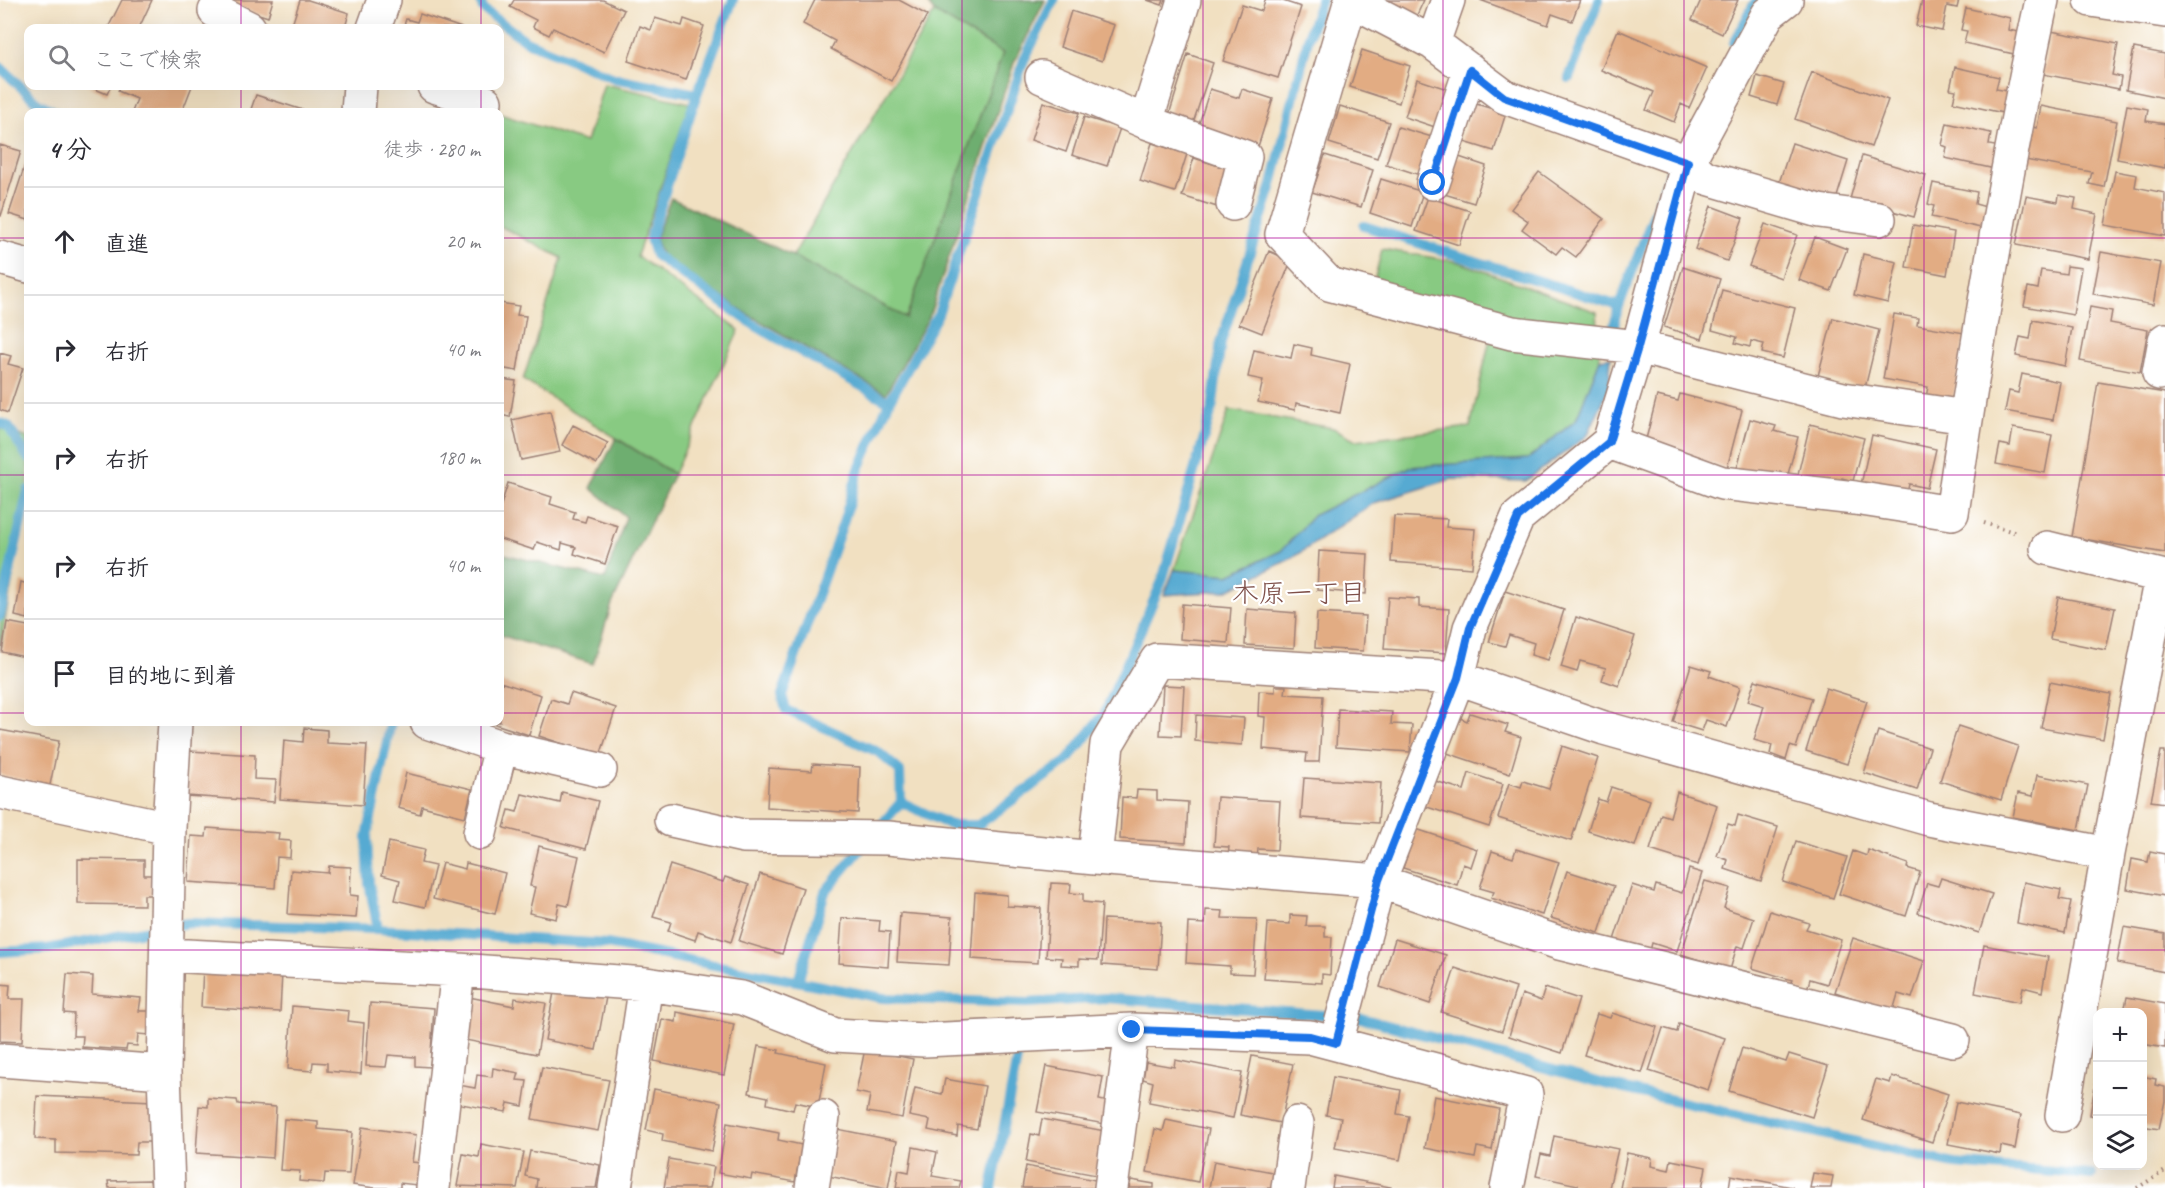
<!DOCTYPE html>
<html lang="ja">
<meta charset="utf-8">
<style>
body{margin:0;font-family:Caveat,"Klee One",sans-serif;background:#f2f2f3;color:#2b2b33}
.controls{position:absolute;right:18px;bottom:18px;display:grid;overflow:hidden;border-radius:12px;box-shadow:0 6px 24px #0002}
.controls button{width:54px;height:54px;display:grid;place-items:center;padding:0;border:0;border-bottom:2px solid #e1e1e2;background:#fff;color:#2b2b33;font:30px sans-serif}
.stop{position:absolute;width:18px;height:18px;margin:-14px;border:4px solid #1a73e8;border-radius:50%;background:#fff}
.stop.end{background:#1a73e8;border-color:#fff;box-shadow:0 2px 6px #0008}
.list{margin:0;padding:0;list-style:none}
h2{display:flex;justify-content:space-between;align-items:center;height:78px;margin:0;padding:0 24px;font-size:26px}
h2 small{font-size:20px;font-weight:400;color:#7c7c81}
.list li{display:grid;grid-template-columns:39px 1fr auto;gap:18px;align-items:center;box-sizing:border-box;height:108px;padding:0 24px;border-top:2px solid #e1e1e2}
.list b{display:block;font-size:22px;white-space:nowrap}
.list em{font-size:20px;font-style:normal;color:#7c7c81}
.icon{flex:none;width:33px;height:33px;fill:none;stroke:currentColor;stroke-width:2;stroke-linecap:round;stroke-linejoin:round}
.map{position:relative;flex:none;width:2165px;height:1188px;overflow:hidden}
.search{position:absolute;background:#fff;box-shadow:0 6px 24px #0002;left:24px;top:24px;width:480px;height:66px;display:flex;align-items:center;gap:15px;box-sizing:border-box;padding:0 21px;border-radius:12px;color:#7c7c81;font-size:22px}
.panel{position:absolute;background:#fff;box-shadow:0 6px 24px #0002;left:24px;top:108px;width:480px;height:618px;border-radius:12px}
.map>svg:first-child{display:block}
.green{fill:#88ca82;stroke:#697456;stroke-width:1.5}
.forest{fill:#6eae70;stroke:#5c664e;stroke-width:1.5}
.water{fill:#57aad2;stroke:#50647e;stroke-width:1.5}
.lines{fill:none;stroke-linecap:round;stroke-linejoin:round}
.stream{stroke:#57aad2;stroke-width:10}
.building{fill:#e2ac83}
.minor-casing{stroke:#9e8076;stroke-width:36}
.path{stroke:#9e8076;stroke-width:4;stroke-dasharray:1.5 4.5;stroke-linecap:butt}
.minor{stroke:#fff;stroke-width:33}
.route{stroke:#1a73e8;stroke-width:8}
.grid{fill:none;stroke:#b5179e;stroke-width:1.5;stroke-opacity:0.55}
.labels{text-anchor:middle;stroke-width:4.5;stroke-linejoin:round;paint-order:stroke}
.neighbourhood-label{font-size:27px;fill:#7f504a;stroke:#fff}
</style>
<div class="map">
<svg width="2165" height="1188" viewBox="0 0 2165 1188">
<rect width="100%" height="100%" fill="#fff"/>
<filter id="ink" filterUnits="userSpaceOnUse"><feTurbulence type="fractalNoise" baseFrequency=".0167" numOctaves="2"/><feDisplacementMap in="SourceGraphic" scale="12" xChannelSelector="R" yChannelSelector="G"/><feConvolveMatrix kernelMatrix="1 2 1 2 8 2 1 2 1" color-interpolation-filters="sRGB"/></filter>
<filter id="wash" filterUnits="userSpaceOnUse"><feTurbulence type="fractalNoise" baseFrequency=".008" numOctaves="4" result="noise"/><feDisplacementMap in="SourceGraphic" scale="24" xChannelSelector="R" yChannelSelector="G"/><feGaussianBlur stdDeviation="1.35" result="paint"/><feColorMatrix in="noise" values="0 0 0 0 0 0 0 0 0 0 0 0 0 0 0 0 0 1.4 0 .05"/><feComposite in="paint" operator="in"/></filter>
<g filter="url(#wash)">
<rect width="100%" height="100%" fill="#f1e0c1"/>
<path class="green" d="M934 12 1003 53 906 318 793 256Z
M604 84 690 103 637 256 739 330 674 474 523 380 562 258 500 226V114L586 142Z
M1382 249 1459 262 1597 312 1600 359 1576 420 1528 459 1410 467 1314 515 1281 551 1229 575 1174 570 1229 410 1333 428 1356 440 1470 427 1494 321 1372 289Z
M0 428 28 438V494L0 648Z"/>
<path class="forest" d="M925 0H1045L1014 63 929 317 886 394 746 313 663 258 655 239 671 198 793 256 906 318 1003 53 934 12Z
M616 438 674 474 612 604 593 664 500 635V553L605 579 626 517 591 488Z"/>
<path class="water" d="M1611 357 1609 388 1587 436 1526 481 1452 479 1374 503 1294 557 1226 591 1164 595 1174 570 1229 575 1281 551 1314 515 1410 467 1528 459 1576 420 1600 359Z"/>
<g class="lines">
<path class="stream" d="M480 0 483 9 526 41 614 78 697 94 733 0
M1734 43 1754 4 1758 0
M0 67 38 103 56 112
M1569 78 1599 0
M697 94 650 238 655 255 754 325 889 402 859 469 843 523 782 695 786 710 878 752 900 771 901 802
M1364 226 1619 306
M1610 341 1619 306 1673 164
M889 402 938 314 1024 60 1054 0
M0 423 8 426 28 458
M0 616 28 490
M875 832 901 802 950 825H978L1067 761 1105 713 1162 581 1212 410 1221 342 1272 185 1310 31 1321 0
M378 929 369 883 367 837 391 722
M0 952 47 949 188 923 378 929 607 944 883 998 1027 1003 1105 998 1361 1018 1620 1088 1954 1164 2092 1175
M798 981 825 892 865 844
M992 1188 1017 1059"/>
</g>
<g id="blocks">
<path class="building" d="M122 0H152L139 28H108Z
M217 0H273L268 17Z
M300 0H308L349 13 345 28H291Z
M514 0H603L624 10 604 52 553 28 549 35 533 27 536 20 510 7Z
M815 0H899L927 15 891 81 831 49 835 41 803 24Z
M1147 0H1164L1162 5Z
M1265 0H1280L1301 7 1278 78 1223 61 1242 5 1262 11Z
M1385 0H1424L1416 17Z
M1480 0H1580L1572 21 1552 14 1548 25Z
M1701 0H1738L1722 34 1692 20Z
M1922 0H1959L1957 8 1947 6 1942 31 1916 26Z
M1966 8 2010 18 2008 30 2019 32 2014 54 1964 43 1967 31 1961 30Z
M1071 11 1114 25 1102 61 1060 47Z
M420 14 462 28H403L406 19 417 22Z
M655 18 682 26 684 19 704 26 686 80 628 61 640 26 651 30Z
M1618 30 1707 68 1689 108 1681 104 1674 122 1646 110 1654 92 1601 70Z
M2051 31 2118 44 2112 75 2121 77 2119 89 2043 74Z
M2134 48 2165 54V98L2126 90Z
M1362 50 1410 66 1399 103 1350 87Z
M1188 54 1213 63 1192 126 1168 118Z
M1955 67 1999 77 1996 89 2008 91 2003 113 1953 102 1956 90 1950 89Z
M1812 72 1888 100 1871 147 1795 119Z
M1757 76 1784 84 1777 105 1751 97Z
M1417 79 1450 90 1438 128 1405 117Z
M88 86H111L107 94Z
M120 86H192L182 112H132L137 99 118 91Z
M1210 89 1239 98 1242 89 1273 99 1256 153 1196 133Z
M256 95 303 110V112H250Z
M1043 102 1079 113 1066 152 1031 140Z
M1473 103 1506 113 1494 151 1461 141Z
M2127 105 2148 109 2146 121 2165 124V168L2117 159Z
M1340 106 1389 122 1377 158 1329 143Z
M2041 106 2117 121 2104 187 2089 184 2092 172 2025 160 2032 127 2037 128Z
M1084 117 1120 128 1107 166 1072 155Z
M1947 123 1991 133 1989 145 2000 147 1995 169 1945 158 1947 147 1942 145Z
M1398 127 1432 137 1420 175 1386 164Z
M1152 143 1187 154 1175 192 1140 181Z
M1792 143 1848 161 1836 200 1779 183Z
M0 145 21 151 1 216H0Z
M1325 155 1373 170 1361 207 1312 192Z
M1453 155 1486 166 1474 203 1441 193Z
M1862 156 1926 175 1914 217 1850 199Z
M1194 158 1229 169 1217 207 1182 196Z
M26 162 28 163V220L9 214Z
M2115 171 2137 175 2135 187 2165 193V236L2105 225Z
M1539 172 1604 219 1576 257 1562 247 1556 254 1522 229 1528 221 1511 209Z
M1381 179 1423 192 1412 227 1370 213Z
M1933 183 1977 192 1975 204 1986 207 1981 228 1931 217 1934 206 1928 204Z
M2059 195 2076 198 2074 209 2097 214 2088 259 2016 245 2026 196 2058 202Z
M1428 197 1470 211 1459 245 1416 231Z
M1711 206 1743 218 1727 261 1695 249Z
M1765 224 1797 235 1781 278 1749 266Z
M1913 225 1954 232 1947 275 1906 267Z
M1815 237 1847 249 1831 291 1799 280Z
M1269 251 1291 261 1262 333 1239 324Z
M2101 252 2161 263 2153 305 2093 294Z
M1863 254 1897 262 1888 303 1854 295Z
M2067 266 2081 268 2073 315 2024 306 2028 287 2038 289 2041 270 2066 274Z
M1683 267 1720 279 1702 339 1664 327Z
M1722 290 1795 308 1783 358 1762 353 1764 344 1751 341 1750 347 1735 343 1737 337 1712 330Z
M500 303 519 306 517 315 526 316 517 371 500 368Z
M2090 307 2112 311 2110 323 2148 330 2140 372 2080 361Z
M1894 314 1918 318 1917 325 1965 333 1953 401 1926 397 1928 387 1883 379Z
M1833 318 1879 330 1865 388 1818 376Z
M2033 320 2072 328 2065 366 2016 356 2020 337 2030 339Z
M1294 344 1312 348 1311 355 1350 364 1340 413 1296 403 1295 410 1258 402 1263 380 1248 377 1254 350 1291 358Z
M0 353 11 356 8 364 23 368 8 413 0 410Z
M2022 374 2060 382 2053 420 2005 411 2009 391 2018 393Z
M500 379 516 381 510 417 500 415Z
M2098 382 2165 393V553L2072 537Z
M1680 394 1742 410 1727 468 1644 447 1657 396 1678 401Z
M550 411 560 452 521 460 512 420Z
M1750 419 1776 426 1774 431 1798 437 1787 478 1736 472Z
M1810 424 1864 438 1853 481 1842 478 1839 489 1798 474Z
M573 425 608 443 597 464 562 445Z
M2013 428 2052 435 2045 473 1996 464 2000 444 2010 446Z
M1872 435 1936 449 1927 488 1909 484 1906 499 1860 489Z
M508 483 552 497 550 504 575 512 573 519 585 522 587 516 618 526 605 564 574 554 576 547 562 543 561 550 537 542 534 550 500 539V508Z
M1394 516 1447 519 1446 527 1475 529 1472 568 1391 562Z
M1319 551 1368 554 1366 594 1317 590Z
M21 582 28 584V619L15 616Z
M1505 591 1564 610 1548 660 1531 655 1534 643 1509 635 1505 646 1489 642Z
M1388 597 1419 599V607L1449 609 1446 653 1384 649Z
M2058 597 2115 608 2106 650 2050 639Z
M1182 604 1231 608 1228 643 1180 639Z
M1247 609 1296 613 1294 648 1245 645Z
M1317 613 1366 616 1363 651 1315 648Z
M1576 617 1635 636 1619 686 1602 680 1606 668 1580 661 1577 672 1561 667Z
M7 622 28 626V662H25V657L2 652Z
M1691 665 1711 671 1709 676 1740 687 1727 727 1706 720 1702 731 1673 722Z
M1755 680 1812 698 1796 748 1790 746 1786 760 1770 754 1772 745 1754 740 1764 706 1748 701Z
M500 682 541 695 529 735 489 722H500Z
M2050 682 2111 694 2103 739 2041 728Z
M1163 685 1184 686 1181 736 1160 735Z
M1275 686H1286L1285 694 1323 696 1319 762H1306L1307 753 1263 749 1265 717 1258 716 1259 691 1275 692Z
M1826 688 1867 701 1847 764 1806 751Z
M571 693 616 708 600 756 539 736 551 699 567 704Z
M1338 709 1392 712 1391 724 1412 725 1410 752 1336 747Z
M1470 713 1508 725 1505 732 1521 737 1510 774 1447 753 1458 717 1467 721Z
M1196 715 1244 718 1242 745 1195 741Z
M1958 726 2018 746 2001 800 1940 781Z
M304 728 327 730V743L367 745 363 805 280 799 284 740 303 742Z
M0 730 59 741 50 785 0 775Z
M1878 731 1930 748 1917 790 1864 773Z
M1562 746 1598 758 1571 841 1498 818 1509 783 1521 787 1523 781 1549 789Z
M190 751 255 755 254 779 276 780 274 802 187 796Z
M2161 751H2165V803L2151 801Z
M813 764 860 767 858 813 767 807 769 768 812 771Z
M406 773 472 789 465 817 422 806 420 814 398 808Z
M1469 773 1503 784 1489 827 1424 806 1432 780 1464 790Z
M2037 775 2088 785 2079 830 2013 817 2018 793 2033 796Z
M1304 778 1381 783 1378 823 1301 818Z
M1611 787 1650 800 1635 846 1588 831 1598 799 1606 802Z
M1137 790 1157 791V800L1188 802 1186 843 1120 839 1122 797 1136 798Z
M562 792 598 801 586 849 504 828 509 810 517 812 522 794 560 803Z
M1677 792 1717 805 1698 865 1650 850 1661 814 1670 817Z
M1217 797 1280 801 1277 850 1258 849 1257 858 1228 856 1229 847 1214 846Z
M1738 815 1778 827 1761 881 1725 869 1728 860 1717 856 1728 824 1735 826Z
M207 828 279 833 278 840 291 841 290 858 277 857 275 888 188 882 191 836 206 837Z
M1416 829 1477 849 1471 867 1463 864 1457 885 1403 868Z
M1796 841 1847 857 1833 898 1783 882Z
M389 842 424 850 421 863 435 866 425 907 395 900 400 880 382 875Z
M539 846 579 856 568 906 559 904 556 919 529 913 535 887 530 886Z
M1516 849 1559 862 1542 915 1491 898 1494 892 1480 888 1492 851 1513 858Z
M1868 850 1908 864 1907 868 1920 872 1906 916 1839 894 1853 851 1867 856Z
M2150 851 2165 854V896L2127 889 2132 859 2148 862Z
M78 859 144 860V875H151V895H144V905L78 904Z
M442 863 465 869 466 863 505 873 495 914 433 899Z
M670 865 723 882 725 877 749 885 731 942 698 931 695 940 668 931 671 922 653 917Z
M329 866 351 867 350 895 358 896 356 918 288 914 291 870 328 873Z
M1689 869 1702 873 1677 951 1652 943 1650 951 1614 940 1632 885 1654 892 1656 885 1682 893Z
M1567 871 1614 886 1599 933 1551 918Z
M760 874 803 888 782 954 739 941Z
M1941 878 1992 894 1979 933 1918 913 1927 883 1938 886Z
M1705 881 1730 888 1724 908 1754 918 1744 948 1737 946 1730 970 1681 954Z
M2024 882 2061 890 2059 899 2071 901 2065 933 2017 923Z
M1051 883 1071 884 1070 893 1083 894V902L1102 904 1098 960 1079 959V966L1061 965 1062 958 1046 957Z
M975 892 1007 895V906L1041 908 1038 963 971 959Z
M1206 910 1223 911 1222 918 1257 919 1253 974 1230 973V966L1186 963 1188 923 1205 924Z
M1770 911 1809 923 1806 929 1841 940 1827 984 1810 979 1806 993 1789 987 1792 980 1752 968Z
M900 913 952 917 949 965 897 962Z
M1290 915 1307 916 1306 926H1325V937H1332L1330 975 1322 974V983L1264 979 1268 923 1290 924Z
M842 918 880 921 879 931 890 932 888 967 839 963Z
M1104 919 1161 922 1158 969 1102 965Z
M2124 927 2165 934V972L2117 963Z
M1853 938 1924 961 1912 998 1898 994 1893 1011 1835 992Z
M1395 939 1446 955 1430 1004 1380 987Z
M1984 945 2048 957 2042 992 2023 987 2020 1002 1975 993Z
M203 968 282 973 280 1012 201 1007Z
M1455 968 1516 988 1502 1031 1441 1012Z
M67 974 93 976 92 994 141 998 139 1011H151L149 1035 138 1034 137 1046 127 1045 126 1050 82 1047 83 1036H73L74 1014 64 1013Z
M0 984 10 985 9 999H24L22 1042 0 1041Z
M555 987 606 997 596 1050 545 1040Z
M1545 988 1579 999 1562 1053 1509 1036 1522 994 1541 1001Z
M469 997 514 1006 515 998 546 1003 537 1054 460 1039Z
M2127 997 2165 1004V1048L2142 1044V1012H2124Z
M370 1003 434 1008 430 1067 415 1066V1057L388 1055 386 1067 366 1066Z
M292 1006 349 1011 348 1021 364 1023 361 1074 327 1071V1063L313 1062 312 1071 288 1069Z
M677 1012 734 1024 724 1075 654 1061 662 1019 676 1022Z
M1612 1013 1657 1027 1642 1073 1584 1055 1597 1014 1610 1018Z
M1679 1024 1725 1038 1708 1090 1649 1071 1663 1028 1677 1032Z
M758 1046 779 1050 778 1053 826 1063 818 1107 795 1102 793 1110 767 1104 768 1097 749 1093Z
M1742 1048 1786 1062 1789 1054 1828 1066 1812 1117 1729 1091Z
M865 1049 913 1059 902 1118 867 1112 870 1095 856 1092Z
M1252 1056 1293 1064 1281 1123 1240 1115Z
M1175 1060 1242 1073 1233 1118 1149 1102 1153 1082 1143 1079 1146 1062 1174 1067Z
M1046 1066 1103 1077 1099 1100 1109 1102 1105 1124 1037 1112Z
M542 1067 609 1080 598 1131 532 1119Z
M493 1068 519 1073 517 1080 527 1081 523 1106 508 1103 506 1112 455 1103 459 1085 475 1088 477 1075 492 1077Z
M1892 1076 1948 1094 1932 1142 1863 1120 1876 1079 1890 1083Z
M2142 1076 2156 1079 2155 1085 2165 1087V1101L2159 1129 2142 1126Z
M1333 1077 1401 1090 1397 1114 1409 1116 1400 1160 1335 1148 1341 1118 1326 1115Z
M945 1079 985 1086 977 1129 958 1126 957 1136 928 1130 930 1120 909 1116 915 1088 942 1094Z
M2096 1080 2098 1081V1117L2090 1115Z
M654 1089 721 1102 712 1151 662 1141 663 1134 646 1130Z
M37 1096 153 1101 152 1142H137L136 1155 56 1153V1140L35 1139Z
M1434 1096 1499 1109 1492 1150 1477 1147 1475 1158 1425 1148Z
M208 1098 237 1100 238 1104 276 1107 273 1158 196 1153 199 1106 208 1107Z
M1956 1102 2021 1115 2015 1149 2001 1146 2000 1154 1948 1144Z
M284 1119 318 1122V1129L352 1132 349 1174 325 1173 324 1183 299 1181 300 1171 280 1170Z
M1042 1119 1105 1131 1096 1175 1026 1162 1031 1134 1039 1136Z
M1166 1120 1209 1129 1198 1182 1147 1172 1155 1129 1163 1131Z
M727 1123 779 1133 778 1140 802 1145 795 1182 752 1174 751 1179 718 1173Z
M362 1127 416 1135 412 1162 420 1163 417 1185 400 1183V1188H375L353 1185Z
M837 1129 897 1141 888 1188 828 1176Z
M1554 1136 1618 1149 1609 1188H1578V1185L1536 1176 1541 1154 1550 1156Z
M481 1144 524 1152 517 1188 457 1186 463 1154 479 1157Z
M913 1147 937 1152 932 1176 961 1181 959 1188H896L899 1170 909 1172Z
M530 1151 600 1165 596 1188H536L537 1179 525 1176Z
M1627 1153 1652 1158 1651 1166 1669 1170 1671 1160 1706 1167 1702 1188H1620Z
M669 1159 714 1167 710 1188H664Z
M1214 1161 1278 1173 1275 1188H1209Z
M1026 1166 1095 1180 1094 1188H1022Z
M1813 1173 1833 1176 1831 1188H1810Z
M1731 1175 1792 1187V1188H1729Z
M1334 1176 1391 1187V1188H1332Z
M150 1180 151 1188H109L108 1181Z
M1131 1180 1154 1184V1188H1129Z"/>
</g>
</g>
<g filter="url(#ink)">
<use href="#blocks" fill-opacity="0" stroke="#9e8076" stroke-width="1.5"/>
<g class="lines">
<g class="minor-casing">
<path id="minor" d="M1351 0 1282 234 1329 284 1512 333 1638 347 1843 399 1966 417
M1351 0 1433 43 1505 97 1688 162 1704 177 1819 211 1879 219
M2091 0 2165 11
M215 11 249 28
M374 28 384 0
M1433 43 1448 0
M1042 77 1146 122 1245 157 1233 204
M434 86 485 102
M358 112 360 86
M1146 122 1184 0
M1433 183 1470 70
M0 258 28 266
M2159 373 2165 340
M1609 442 1722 483 1855 498 1952 513C1977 342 2005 170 2042 0
M2047 548 2165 577
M427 722 501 747 600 770
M0 792 169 828
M671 820 743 836 888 838 1095 858 1379 881 1559 943 1953 1040
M480 833 501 747
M1095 858 1107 744 1157 660 1458 678 1604 728 1929 819 2108 854
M168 955 458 970 646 984 742 998 835 1035 924 1040 1132 1030 1310 1037 1526 1094 1507 1188
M1336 1043 1379 881 1458 678 1470 628 1518 517 1609 442 1638 347 1688 162 1768 14 1786 0
M0 1060 164 1072
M2062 1115 2108 854 2161 577
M168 1188 164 1072 169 828 175 722
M433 1188 458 970
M615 1188 646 984
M812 1188 823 1117
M1111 1188 1132 1030
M1288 1188 1297 1123"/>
</g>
<path class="path" d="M1984 523 2017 533
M2137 1188 2165 1171"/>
<use href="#minor" class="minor"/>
</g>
</g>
<g class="lines" filter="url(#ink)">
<path class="route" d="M1132 1030 1310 1036 1336 1043 1379 880 1458 678 1470 628 1518 517 1609 442 1638 347 1688 162 1504 97 1470 70 1433 183"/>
</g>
<path class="grid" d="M241 0V28M481 0V28M722 0V1188M962 0V1188M1203 0V1188M1443 0V1188M1684 0V1188M1924 0V1188M241 86V112M481 86V112M0 238H28M500 238H2165M0 475H28M500 475H2165M0 713H28M500 713H2165M241 722V1188M481 722V1188M0 950H2165"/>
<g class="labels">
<g class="neighbourhood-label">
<text x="1299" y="602">木原一丁目</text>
</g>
</g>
</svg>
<div class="controls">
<button>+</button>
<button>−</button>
<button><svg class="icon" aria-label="layers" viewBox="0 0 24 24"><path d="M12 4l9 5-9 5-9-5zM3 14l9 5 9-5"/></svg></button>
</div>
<div class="stop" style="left:1433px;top:183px"></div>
<div class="stop end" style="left:1132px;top:1030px"></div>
<div class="search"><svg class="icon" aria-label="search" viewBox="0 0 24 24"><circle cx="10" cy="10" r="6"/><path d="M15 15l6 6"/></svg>ここで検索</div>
<section class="panel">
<h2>4 分<small>徒歩 · 280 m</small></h2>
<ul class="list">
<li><svg class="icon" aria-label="ahead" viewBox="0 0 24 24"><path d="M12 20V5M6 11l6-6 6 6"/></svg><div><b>直進</b></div><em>20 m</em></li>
<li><svg class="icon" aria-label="right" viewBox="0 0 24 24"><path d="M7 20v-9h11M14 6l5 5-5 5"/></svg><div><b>右折</b></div><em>40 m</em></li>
<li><svg class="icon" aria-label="right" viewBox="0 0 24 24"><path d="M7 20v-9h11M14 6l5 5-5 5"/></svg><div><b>右折</b></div><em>180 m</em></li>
<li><svg class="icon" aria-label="right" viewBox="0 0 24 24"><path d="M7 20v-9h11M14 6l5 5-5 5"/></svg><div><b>右折</b></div><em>40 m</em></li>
<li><svg class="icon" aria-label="arrive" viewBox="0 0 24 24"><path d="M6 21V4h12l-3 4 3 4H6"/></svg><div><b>目的地に到着</b></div></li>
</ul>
</section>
</div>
